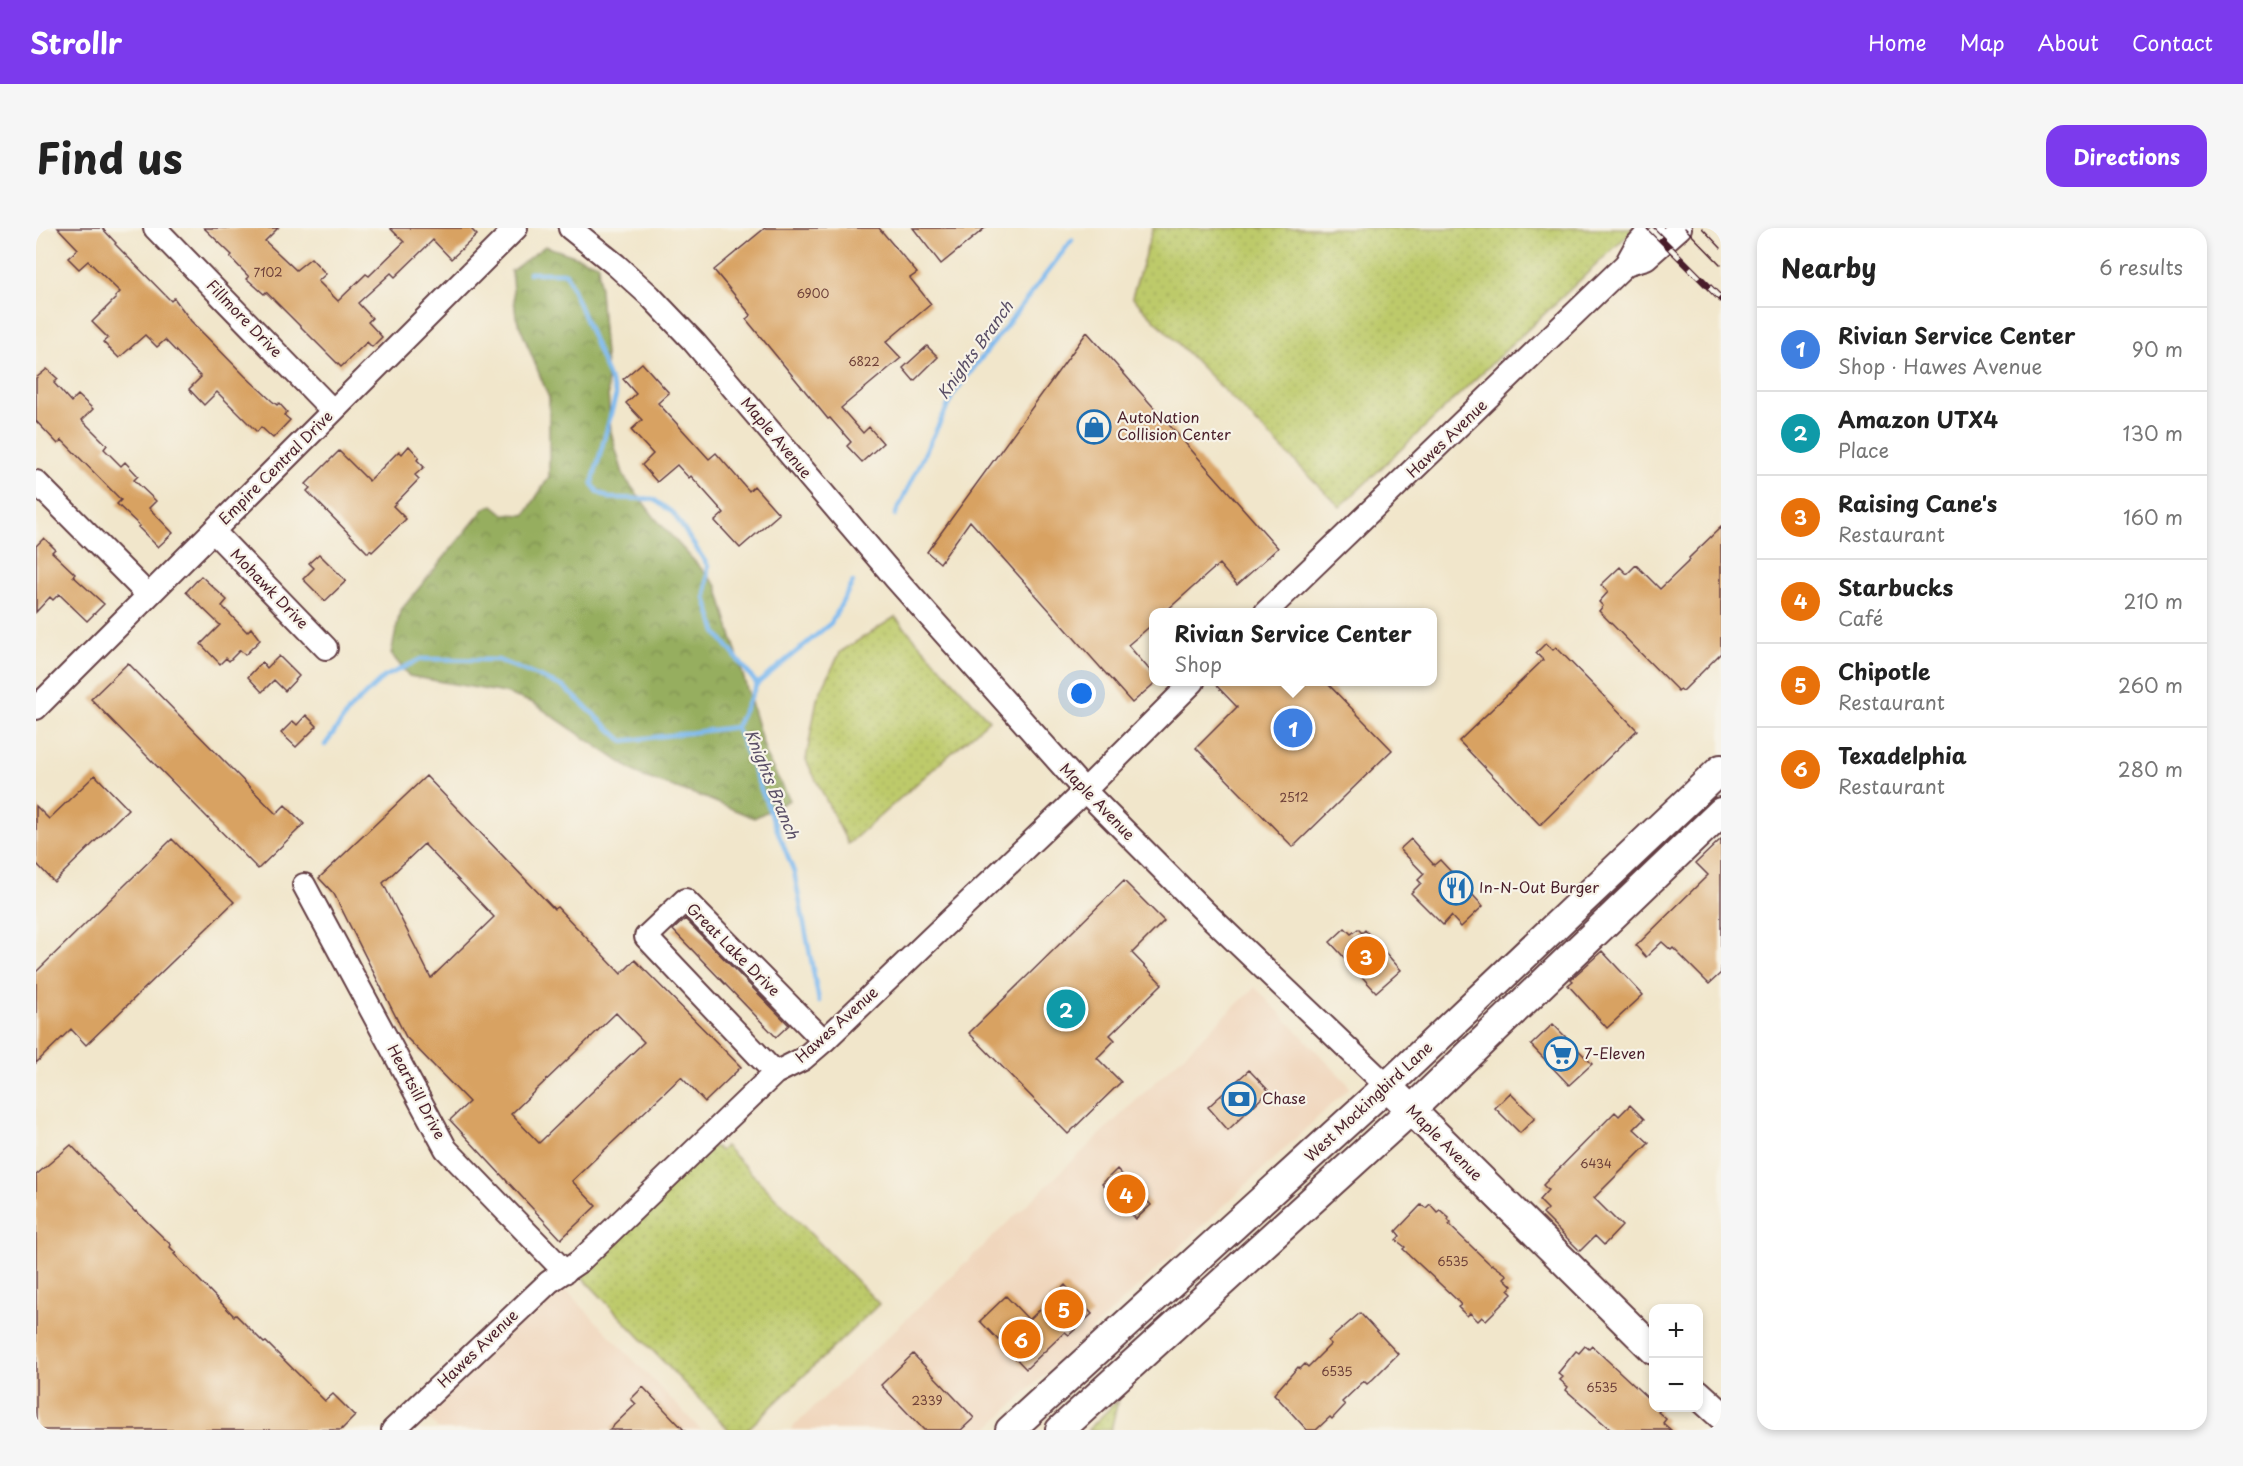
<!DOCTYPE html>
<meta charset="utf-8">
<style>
body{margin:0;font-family:"Playpen Sans",sans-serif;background:#f6f6f6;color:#222}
.controls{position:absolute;right:18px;bottom:18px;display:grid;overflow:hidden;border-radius:12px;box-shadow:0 3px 9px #0003}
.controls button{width:54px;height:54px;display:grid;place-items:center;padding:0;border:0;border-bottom:2px solid #e0e0e0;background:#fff;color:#222;font:30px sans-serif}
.you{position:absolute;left:1046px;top:466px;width:21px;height:21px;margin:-15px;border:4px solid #fff;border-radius:50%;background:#1a73e8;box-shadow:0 0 0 9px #1a73e833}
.badge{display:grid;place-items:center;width:39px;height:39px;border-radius:50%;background:#7c3aed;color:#fff;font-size:20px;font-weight:700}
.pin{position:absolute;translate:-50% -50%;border:3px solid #fff;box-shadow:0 2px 6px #0006}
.popup{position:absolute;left:1113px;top:380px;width:288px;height:78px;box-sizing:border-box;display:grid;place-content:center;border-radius:12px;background:#fff;filter:drop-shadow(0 2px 4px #0005);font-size:20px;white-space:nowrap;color:#767676}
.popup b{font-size:22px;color:#222}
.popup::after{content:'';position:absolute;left:50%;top:100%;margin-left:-12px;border:12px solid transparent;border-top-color:#fff}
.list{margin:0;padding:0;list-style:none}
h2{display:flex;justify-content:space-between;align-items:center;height:78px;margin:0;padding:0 24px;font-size:26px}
h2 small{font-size:20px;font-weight:400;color:#767676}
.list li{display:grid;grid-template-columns:39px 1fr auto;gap:18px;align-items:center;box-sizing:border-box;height:84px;padding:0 24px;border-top:2px solid #e0e0e0}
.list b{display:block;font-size:22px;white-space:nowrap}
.list p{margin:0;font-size:20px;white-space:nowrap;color:#767676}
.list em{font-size:20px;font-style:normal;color:#767676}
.map{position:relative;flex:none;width:1685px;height:1202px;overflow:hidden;border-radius:18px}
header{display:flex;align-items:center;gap:36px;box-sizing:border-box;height:84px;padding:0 30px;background:#7c3aed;color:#fff}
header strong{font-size:28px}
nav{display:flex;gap:33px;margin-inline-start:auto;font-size:21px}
.intro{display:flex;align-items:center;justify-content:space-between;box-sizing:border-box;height:144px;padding:0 36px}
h1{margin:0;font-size:42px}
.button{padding:15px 27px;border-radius:18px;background:#7c3aed;color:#fff;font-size:21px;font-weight:700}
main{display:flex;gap:36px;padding:0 36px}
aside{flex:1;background:#fff;border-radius:18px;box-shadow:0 3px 9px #0003}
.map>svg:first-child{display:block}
.built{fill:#f0d6bc}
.grass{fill:url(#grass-dots);stroke:#84744b;stroke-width:1.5}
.forest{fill:url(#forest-crowns);stroke:#706645;stroke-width:1.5}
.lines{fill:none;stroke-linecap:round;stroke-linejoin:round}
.stream{stroke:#7dbaf0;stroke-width:4.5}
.building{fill:#d8a262;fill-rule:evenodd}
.minor-casing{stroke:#633d43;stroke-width:26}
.major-casing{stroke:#633d43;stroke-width:32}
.minor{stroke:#fff;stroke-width:22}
.major{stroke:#fff;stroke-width:28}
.tram{stroke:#4a1f2b;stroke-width:1.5}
.rail-casing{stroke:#4a1f2b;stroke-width:7}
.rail{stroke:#f7f3e8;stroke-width:4.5;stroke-dasharray:14;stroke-linecap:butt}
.labels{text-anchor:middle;stroke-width:4.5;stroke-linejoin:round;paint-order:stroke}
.number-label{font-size:12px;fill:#6e4039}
.street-label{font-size:15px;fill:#4a1f2b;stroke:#f7f3e8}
.poi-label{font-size:15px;fill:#4a1f2b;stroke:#f7f3e8;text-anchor:start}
.water-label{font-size:16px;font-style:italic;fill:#594e66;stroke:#f7f3e8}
</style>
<header>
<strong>Strollr</strong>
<nav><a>Home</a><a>Map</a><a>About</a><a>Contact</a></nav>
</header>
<div class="intro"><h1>Find us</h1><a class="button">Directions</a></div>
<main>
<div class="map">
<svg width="1685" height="1202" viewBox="0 0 1685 1202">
<defs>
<pattern id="grass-dots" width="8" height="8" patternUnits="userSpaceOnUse" patternTransform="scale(1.5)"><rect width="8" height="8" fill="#bdca6b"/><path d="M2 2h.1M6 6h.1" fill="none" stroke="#a4ad5d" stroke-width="1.8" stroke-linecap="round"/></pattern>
<pattern id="forest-crowns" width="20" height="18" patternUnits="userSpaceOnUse" patternTransform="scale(1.5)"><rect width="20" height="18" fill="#96ae5f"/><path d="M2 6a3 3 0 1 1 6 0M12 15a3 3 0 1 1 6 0" fill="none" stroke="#7c8d4f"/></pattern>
</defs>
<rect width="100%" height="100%" fill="#f7f3e8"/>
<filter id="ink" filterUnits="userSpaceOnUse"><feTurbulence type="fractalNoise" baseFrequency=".0167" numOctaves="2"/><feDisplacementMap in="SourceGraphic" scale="12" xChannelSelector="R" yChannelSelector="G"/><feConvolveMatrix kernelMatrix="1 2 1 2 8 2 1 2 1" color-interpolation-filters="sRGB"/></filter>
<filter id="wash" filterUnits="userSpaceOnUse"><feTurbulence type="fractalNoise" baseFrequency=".008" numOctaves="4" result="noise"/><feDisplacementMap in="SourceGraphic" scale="24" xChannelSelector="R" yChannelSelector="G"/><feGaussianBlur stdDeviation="1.35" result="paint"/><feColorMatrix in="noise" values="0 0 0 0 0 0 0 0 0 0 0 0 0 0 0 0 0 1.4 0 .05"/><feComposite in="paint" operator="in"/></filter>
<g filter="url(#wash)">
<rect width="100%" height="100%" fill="#f1e6cb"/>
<path class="built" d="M1219 759 1311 855 1313 860 950 1202H754Z
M521 1059 529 1061 665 1202H403L393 1191 392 1183Z"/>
<path class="grass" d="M1117 0H1595L1597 2 1304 279 1096 69Z
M859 389 953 492 812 616 770 532 781 471 804 424Z
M673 918 680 919 684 923 689 918 843 1076 712 1201V1202H693L548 1051 546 1044Z
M1082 1172 1075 1202H1052Z"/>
<path class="forest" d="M509 18 562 36 575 205 588 249 619 290 681 358 731 530 754 572 718 590 667 569 605 548 497 475 469 465 373 448 355 426 364 383 449 280 457 277 468 286 489 287 513 249V170L480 89 475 43Z"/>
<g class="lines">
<path class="stream" d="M493 45H530L580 167 556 256 562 264 573 270 617 271 637 285 672 338 670 370 680 404 721 456
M859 287 917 167 1036 12
M289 517 315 480 348 449 385 431 462 432 528 459 587 513 700 499
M783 773 758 644 700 499 721 456 795 395 817 354"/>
</g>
<g id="blocks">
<path class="building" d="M22 0H66L80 15 79 16 135 73 138 70 155 93 209 148 236 173 241 177 243 175 251 184 248 187 254 192 237 210 225 199 221 204 181 164 168 177 153 161 165 149 129 112 121 119 109 107 83 130 67 114 72 110 56 94 80 70 79 69 84 64 52 33 43 41 32 30 42 21Z
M168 0H242L229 13 260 42 275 30 290 46 282 53 302 73 330 46 333 48 368 14 354 0H434L441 7 415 31 397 12 359 49 355 45 322 75 336 90 332 94 346 109 336 119 331 114 305 139 230 64 228 66 211 51 213 49 194 29 196 27Z
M729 0H843L881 45 874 50 895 76 850 114 865 130 805 180 827 205 833 199 847 215 826 234 811 218 815 214 794 190 792 191 710 91 715 87 678 42Z
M877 0H949L905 36Z
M1051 104 1242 320 1201 357 1183 336 1129 384H1118V395L1092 417 1118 447V453H1121L1096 475 934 293 904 335 891 324Z
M891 118 902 129 878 153 867 140Z
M606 135 633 165 622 175 673 231 680 225 713 263 718 258 743 286 704 320 679 293 688 285 655 248 653 250 641 237 621 254 606 237 617 226 595 202 606 192 590 175 600 166 587 151Z
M11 141 22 151 18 155 35 174 42 167 57 181 46 192 71 217 68 221 85 238 89 234 102 248 98 252 120 273 113 280 137 305 122 319 102 299 104 298 81 276 85 272 26 212 22 216 0 193V150Z
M373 218 383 229 381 232 388 239 379 247 383 251 357 278 370 291 336 324 334 322 332 325 271 263 274 260 270 256 303 223 333 253 363 223 366 226Z
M1685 299V425L1647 463 1644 461 1642 463 1563 383 1567 378 1563 374 1572 364 1565 357 1584 339 1591 346 1600 337 1624 361 1654 332 1653 330Z
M8 310 19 321 16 324 39 346 37 348 68 376 51 393 23 366 17 372 14 369 0 384V318Z
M283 326 310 353 289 373 267 351 278 340 273 335Z
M165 348 191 372 186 378 190 382 211 404 215 400 224 412 209 427 204 422 193 433 190 430 184 436 165 416 184 397 150 364Z
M1510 415 1517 422 1520 419 1601 502 1504 597 1423 513 1507 432 1500 425Z
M243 428 263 448 249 463 238 452 226 464 212 449 226 434 231 440Z
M92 435 240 586 249 577 268 596 222 641 55 471Z
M1176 453H1289L1356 522 1257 619 1160 520 1201 479Z
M270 487 281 498 260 519 245 505 257 493 261 497Z
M59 547 92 581 18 654 0 635V578L13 591Z
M390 548 518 681 521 679 585 746 599 732 705 839 669 874 645 849 536 953 560 978 525 1011 414 892 433 874 370 809 298 666 283 650ZM388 616 458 689 395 750 347 655ZM580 785 608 814 503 915 475 886Z
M136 611 198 674 50 817 35 801 0 835V744Z
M1375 611 1398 637 1404 632 1447 678 1425 699 1415 688 1407 697 1375 665 1385 655 1382 652 1388 646 1364 621Z
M1685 611V745L1673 756 1637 720 1635 722 1626 714 1610 729 1600 718 1672 647 1660 635Z
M1088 653 1128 693 1096 725 1126 756 1074 807 1079 812 1061 830 1085 854 1032 906 933 805Z
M649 691 753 797 740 809 637 702Z
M1309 700 1315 706 1322 701 1326 705 1329 702 1365 742 1340 764 1294 714Z
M1566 723 1607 767 1571 800 1532 757 1537 753 1535 751Z
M1517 796 1556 836 1533 857 1495 817Z
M1213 842 1233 863 1192 902 1172 879Z
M1474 865 1499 890 1484 905 1459 880Z
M1594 877 1608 891 1598 901 1613 915 1558 970 1586 998 1568 1017 1559 1008 1544 1023 1507 986 1512 981 1503 972 1512 962 1507 957 1579 884 1583 888Z
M35 917 99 984 100 983 135 1017 134 1019 140 1025 138 1026 198 1088 200 1087 228 1115 230 1114 289 1173 297 1166 319 1188 305 1202H0V947Z
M1081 941 1115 977 1100 991 1066 956Z
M1394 976 1401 984 1404 982 1413 990 1412 992 1415 995 1413 997 1455 1037 1456 1036 1471 1047 1468 1050 1476 1058 1472 1062 1476 1066 1450 1092 1446 1089 1442 1093 1434 1085 1431 1088 1422 1079 1425 1077 1421 1072 1367 1021 1369 1019 1360 1012 1364 1008 1360 1003 1385 977 1390 980Z
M1029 1057 1056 1086 1033 1107 1029 1104 990 1141 944 1093 970 1068 993 1092Z
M1324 1085 1362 1126 1337 1151 1331 1156 1328 1153 1306 1174 1309 1177 1296 1191 1294 1189 1280 1202H1271L1238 1166 1262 1139 1264 1141 1269 1136 1272 1139 1295 1116 1292 1113Z
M1549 1118 1553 1121 1556 1118 1617 1175V1179L1624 1182 1622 1184 1630 1191 1627 1195 1635 1202H1575L1530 1162 1532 1159 1524 1152 1527 1149 1522 1145 1540 1123 1543 1125Z
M877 1126 938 1190 925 1202H888L845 1157Z
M607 1159 648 1202H573L600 1176 595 1171Z"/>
</g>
</g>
<g filter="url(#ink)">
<use href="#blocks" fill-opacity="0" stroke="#633d43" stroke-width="1.5"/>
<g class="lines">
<g class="minor-casing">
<path id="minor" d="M119 0 297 183
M534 0 580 37 614 68 658 114 861 352 1048 562 1168 683 1351 858
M1590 36 1610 30 1644 0
M0 254 112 367
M177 303 290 420
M1230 384 1590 36 1600 18 1616 0
M0 480 480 0
M268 657 410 921 529 1044
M739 845 610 709 649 672 788 813
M357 1202 513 1054 544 1033 739 845 767 831 788 813 1036 575 1157 454"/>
</g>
<g class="major-casing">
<path id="major" d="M1361 868 1618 1122
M1662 1166 1685 1187
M974 1202 1351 858 1685 541
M1024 1202 1375 882 1685 584"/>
</g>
<use href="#minor" class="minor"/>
<use href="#major" class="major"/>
<path class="tram" d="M1649 0 1685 37
M1666 0 1685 20"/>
<g class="rail-casing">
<path id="rail" d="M1614 0 1685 71"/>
</g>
<use href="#rail" class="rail"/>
</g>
</g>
<defs>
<g id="shop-ring" transform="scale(1.725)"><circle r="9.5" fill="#f7f3e8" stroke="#1f6fb2" stroke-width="1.5"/><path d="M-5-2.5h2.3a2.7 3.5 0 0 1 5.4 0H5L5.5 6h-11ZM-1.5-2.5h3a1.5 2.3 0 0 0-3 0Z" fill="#1f6fb2"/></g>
<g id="restaurant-ring" transform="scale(1.725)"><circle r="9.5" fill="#f7f3e8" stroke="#1f6fb2" stroke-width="1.5"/><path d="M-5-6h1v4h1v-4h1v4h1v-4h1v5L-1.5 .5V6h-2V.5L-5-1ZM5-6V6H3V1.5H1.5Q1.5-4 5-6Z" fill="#1f6fb2"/></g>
<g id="supermarket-ring" transform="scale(1.725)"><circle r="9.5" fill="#f7f3e8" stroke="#1f6fb2" stroke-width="1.5"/><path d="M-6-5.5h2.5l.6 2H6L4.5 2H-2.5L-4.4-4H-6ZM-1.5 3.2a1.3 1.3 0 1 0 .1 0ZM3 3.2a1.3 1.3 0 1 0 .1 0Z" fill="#1f6fb2"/></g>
<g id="bank-ring" transform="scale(1.725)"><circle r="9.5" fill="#f7f3e8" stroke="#1f6fb2" stroke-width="1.5"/><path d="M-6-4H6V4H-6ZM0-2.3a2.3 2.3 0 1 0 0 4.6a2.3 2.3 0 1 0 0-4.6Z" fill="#1f6fb2"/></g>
</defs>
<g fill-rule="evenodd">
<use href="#shop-ring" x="1058" y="199"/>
<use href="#restaurant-ring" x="1420" y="660"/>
<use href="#supermarket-ring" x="1525" y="826"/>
<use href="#bank-ring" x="1203" y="871"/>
</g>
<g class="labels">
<g class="number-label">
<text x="232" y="49">7102</text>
<text x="777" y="70">6900</text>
<text x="828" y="138">6822</text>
<text x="1258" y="574">2512</text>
<text x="1560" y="940">6434</text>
<text x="1417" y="1038">6535</text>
<text x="1301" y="1148">6535</text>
<text x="1566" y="1164">6535</text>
<text x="891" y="1177">2339</text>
</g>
<g class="street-label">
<text transform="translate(208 91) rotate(46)" y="5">Fillmore Drive</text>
<text transform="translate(740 210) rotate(50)" y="5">Maple Avenue</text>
<text transform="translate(1411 211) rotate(-44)" y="5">Hawes Avenue</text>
<text transform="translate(240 240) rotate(-45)" y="5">Empire Central Drive</text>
<text transform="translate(233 361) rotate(46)" y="5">Mohawk Drive</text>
<text transform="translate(1061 574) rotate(46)" y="5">Maple Avenue</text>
<text transform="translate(697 722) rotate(45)" y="5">Great Lake Drive</text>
<text transform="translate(801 797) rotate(-42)" y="5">Hawes Avenue</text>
<text transform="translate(380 864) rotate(62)" y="5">Heartsill Drive</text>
<text transform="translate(1333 874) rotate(-43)" y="5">West Mockingbird Lane</text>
<text transform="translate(1408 915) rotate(45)" y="5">Maple Avenue</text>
<text transform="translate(442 1121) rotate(-44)" y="5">Hawes Avenue</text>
</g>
<g class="poi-label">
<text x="1081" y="195">AutoNation<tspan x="1081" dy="17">Collision Center</tspan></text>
<text x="1443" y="665">In-N-Out Burger</text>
<text x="1548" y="831">7-Eleven</text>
<text x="1226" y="876">Chase</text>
</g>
<g class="water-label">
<text transform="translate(939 122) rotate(-54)" y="6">Knights Branch</text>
<text transform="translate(736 556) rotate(68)" y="6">Knights Branch</text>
</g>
</g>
</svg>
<div class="controls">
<button>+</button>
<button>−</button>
</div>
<div class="you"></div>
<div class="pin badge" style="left:1257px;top:500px;background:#3f7fe0">1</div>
<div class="popup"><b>Rivian Service Center</b>Shop</div>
<div class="pin badge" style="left:1030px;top:781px;background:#0f9aa8">2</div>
<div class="pin badge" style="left:1330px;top:728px;background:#e8710a">3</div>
<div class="pin badge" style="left:1090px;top:966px;background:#e8710a">4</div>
<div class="pin badge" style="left:1028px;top:1081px;background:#e8710a">5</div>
<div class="pin badge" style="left:985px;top:1111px;background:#e8710a">6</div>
</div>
<aside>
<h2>Nearby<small>6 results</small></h2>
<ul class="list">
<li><span class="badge" style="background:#3f7fe0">1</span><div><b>Rivian Service Center</b><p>Shop · Hawes Avenue</p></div><em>90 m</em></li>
<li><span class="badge" style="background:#0f9aa8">2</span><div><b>Amazon UTX4</b><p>Place</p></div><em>130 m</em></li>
<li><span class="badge" style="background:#e8710a">3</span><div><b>Raising Cane's</b><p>Restaurant</p></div><em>160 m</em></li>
<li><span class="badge" style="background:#e8710a">4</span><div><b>Starbucks</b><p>Café</p></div><em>210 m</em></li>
<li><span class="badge" style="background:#e8710a">5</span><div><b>Chipotle</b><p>Restaurant</p></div><em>260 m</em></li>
<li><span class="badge" style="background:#e8710a">6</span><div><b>Texadelphia</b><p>Restaurant</p></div><em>280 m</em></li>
</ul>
</aside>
</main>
